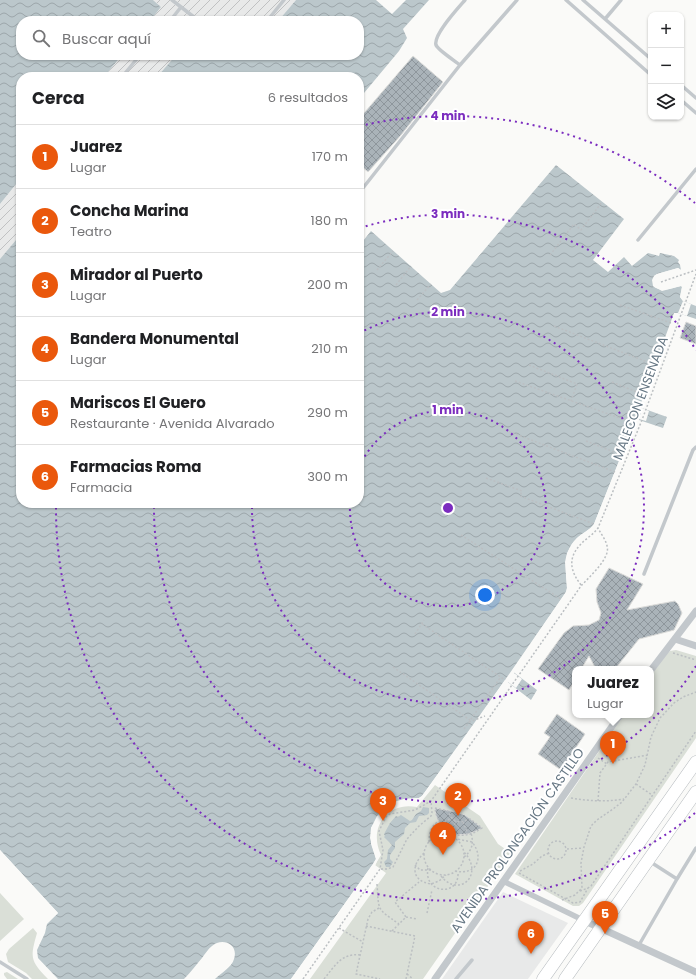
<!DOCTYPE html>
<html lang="es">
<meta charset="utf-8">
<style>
body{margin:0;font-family:Poppins,sans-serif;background:#f2f2f2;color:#202124}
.controls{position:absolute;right:12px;top:12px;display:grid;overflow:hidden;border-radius:8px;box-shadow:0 1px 3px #0004}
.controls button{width:36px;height:36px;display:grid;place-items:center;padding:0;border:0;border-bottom:1px solid #e0e0e0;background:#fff;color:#202124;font:20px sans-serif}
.you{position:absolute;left:485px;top:595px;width:14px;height:14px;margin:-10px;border:3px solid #fff;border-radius:50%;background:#1a73e8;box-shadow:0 0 0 6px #1a73e833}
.badge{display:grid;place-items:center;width:26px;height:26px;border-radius:50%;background:#ea580c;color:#fff;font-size:13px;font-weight:700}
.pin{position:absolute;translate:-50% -33px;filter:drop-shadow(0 1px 2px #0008)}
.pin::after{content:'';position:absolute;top:21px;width:14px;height:12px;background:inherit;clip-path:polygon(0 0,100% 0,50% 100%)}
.popup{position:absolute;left:572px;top:666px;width:82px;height:52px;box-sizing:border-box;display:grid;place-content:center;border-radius:8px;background:#fff;filter:drop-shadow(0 1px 3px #0005);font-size:13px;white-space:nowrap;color:#757577}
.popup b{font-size:15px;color:#202124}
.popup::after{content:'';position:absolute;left:50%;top:100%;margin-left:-8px;border:8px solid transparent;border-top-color:#fff}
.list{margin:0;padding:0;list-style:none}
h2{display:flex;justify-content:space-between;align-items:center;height:52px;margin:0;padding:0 16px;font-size:17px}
h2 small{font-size:13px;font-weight:400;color:#757577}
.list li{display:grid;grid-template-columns:26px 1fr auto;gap:12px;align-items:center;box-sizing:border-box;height:64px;padding:0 16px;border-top:1px solid #e0e0e0}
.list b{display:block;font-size:15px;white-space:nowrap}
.list p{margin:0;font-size:13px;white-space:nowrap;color:#757577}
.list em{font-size:13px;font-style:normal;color:#757577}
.icon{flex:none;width:22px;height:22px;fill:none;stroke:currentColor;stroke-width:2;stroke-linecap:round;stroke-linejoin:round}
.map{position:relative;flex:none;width:696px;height:979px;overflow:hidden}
.search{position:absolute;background:#fff;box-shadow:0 1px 3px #0004;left:16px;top:16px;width:348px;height:44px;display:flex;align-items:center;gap:10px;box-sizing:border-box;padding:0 14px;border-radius:16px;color:#757577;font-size:15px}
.panel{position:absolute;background:#fff;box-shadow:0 1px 3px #0004;left:16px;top:72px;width:348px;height:436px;border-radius:16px}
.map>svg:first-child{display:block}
.built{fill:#e8e9e9}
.industrial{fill:url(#industrial-furrows)}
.green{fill:#dadfd7}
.water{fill:url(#water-waves)}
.pier{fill:#fafaf8}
.building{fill:url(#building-cross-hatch);stroke:#dcdcda}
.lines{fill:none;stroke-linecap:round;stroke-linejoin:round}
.trunk-casing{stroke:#b4b9bd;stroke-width:13}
.path{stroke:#bbbfc2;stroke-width:1.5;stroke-dasharray:2 2;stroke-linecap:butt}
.service{stroke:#c3c8cc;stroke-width:3.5}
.pedestrian{stroke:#c3c8cc;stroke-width:5.5}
.minor{stroke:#c3c8cc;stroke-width:7}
.trunk{stroke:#fff;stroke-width:12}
.ring{fill:none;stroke:#7b2cbf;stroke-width:2;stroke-dasharray:2 4}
.labels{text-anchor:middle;stroke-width:4;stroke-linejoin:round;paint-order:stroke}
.street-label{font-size:13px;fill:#657683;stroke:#fff}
.centre{fill:#7b2cbf;stroke:#fff;stroke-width:2}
.ring-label{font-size:12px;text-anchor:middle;font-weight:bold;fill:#7b2cbf;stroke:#fff;stroke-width:4;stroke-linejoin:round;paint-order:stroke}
</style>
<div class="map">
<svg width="696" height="979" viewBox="0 0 696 979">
<defs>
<pattern id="industrial-furrows" width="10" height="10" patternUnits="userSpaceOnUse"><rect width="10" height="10" fill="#e8e9e9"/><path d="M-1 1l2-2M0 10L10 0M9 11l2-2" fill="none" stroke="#c0c1c2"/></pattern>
<pattern id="water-waves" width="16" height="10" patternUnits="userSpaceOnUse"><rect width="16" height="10" fill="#bbc7cb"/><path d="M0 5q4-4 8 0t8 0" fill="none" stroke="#9ca6aa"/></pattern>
<pattern id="building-cross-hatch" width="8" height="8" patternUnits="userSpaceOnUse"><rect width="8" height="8" fill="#aab3b9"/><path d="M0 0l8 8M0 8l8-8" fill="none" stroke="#8e969c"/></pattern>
</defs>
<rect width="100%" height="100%" fill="#fafaf8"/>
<path class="built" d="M503 892 568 923 528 979H442Z"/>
<path class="industrial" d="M153 0H296L278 21H150L161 7Z
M122 55H176L157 77H104Z
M21 178V234L0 259V204Z"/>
<path class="green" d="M676 650 696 656V738L583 903 579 906H573L515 874 624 715H651V675L665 655 670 651Z
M435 785 480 816 498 844 511 853 423 979H310L386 873 375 865 381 855C368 828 387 801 417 807Z
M0 893 24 919 0 941Z
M33 928 37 933C30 958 30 960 48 979H32L26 973 8 962 6 954 9 949Z
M7 972 18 979H7L4 975V973Z"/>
<path class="water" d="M0 0H153L161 7 150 21H21V55H122L104 77H21V178L0 204Z
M296 0H376L392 14 406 0H429L403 29 407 38 399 51 359 99V77H157L176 55H359V21H278Z
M556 165 624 219 593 260 608 272 624 257 632 266 648 253 659 256 660 253 674 256 679 260 678 262 680 265 681 270 678 268 657 274 654 276 653 286C661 293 672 288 681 286L682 287 680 297 683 301 696 306V319L678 313H674L640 406 642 408 667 417 663 428 636 419 594 524C590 530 582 533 577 538 562 552 566 570 567 588L566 592 512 671 537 690 531 700 505 680 422 796 419 798 404 799 383 809 371 828V844L376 859 373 864 291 979H215C221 973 232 967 234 959 239 944 222 937 212 946 208 949 205 954 202 958 196 965 191 972 184 979H58L38 958 37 950 45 933 47 924 58 913 0 850V259L21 234V503H359V246L371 231 441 293 450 290Z
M423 807 429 808V813L427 815 419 816 416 822 410 823 405 828 404 834 395 842V848L390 855V859L393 862 390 867H386L384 862 387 859 388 850 392 845 384 837 385 836 384 834 390 823 396 816 398 817 401 815 410 821 412 820 416 814 421 811Z"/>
<path class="pier" d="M678 268 681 270 657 276 654 280 656 287 662 289 681 284 684 286 682 297 683 299V301L691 304 687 316 678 313 683 301 680 297 682 287 681 286 662 291 653 286 652 280 654 276 657 274Z
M642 408 649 411 646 421 639 419 636 424 595 526 578 539 573 545 569 554 567 565 569 590 514 671V673L522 679 516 688 508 682 506 683 423 797 419 800 404 801 391 805 379 817 373 829V837L378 859 375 866 293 979H291L373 864 376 859 370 838 371 828 377 816 390 803 404 799 419 798 422 796 478 719 566 592 567 588 565 562 567 553 572 544 577 538 592 527 594 524 634 423 636 419H639Z
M0 850 58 913 44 926 45 923 56 913 0 853Z"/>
<path class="building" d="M413 56 443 82 401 135 368 172 359 164V119Z
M686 322 696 326V344L680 338Z
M609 568 643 584 627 610 675 601 678 604 682 613 674 630 639 639 615 669H596L589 656 581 669H575V680L569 690 538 669 564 633 573 626 589 625 599 620 601 613 597 602 596 589Z
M557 714 585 734 561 770 538 754 550 737 544 733Z
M435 808 456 812 465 815 482 828 476 831 468 834 456 835 447 831 440 824 436 816Z"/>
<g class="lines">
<g class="trunk-casing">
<path id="trunk" d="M543 979 696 762
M565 979 696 792"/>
</g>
<path class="path" d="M550 255 574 224 581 230 602 202
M377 270 393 251
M661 282 696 270
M396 285 411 266
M417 300 431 284
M620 305 671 323
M554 326 655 365
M529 365 577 384 571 401
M515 381 634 423
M612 382 644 395
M505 430 615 472
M586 441 622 455
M486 478 522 491 520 496 594 524
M461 535 561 599
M581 585C571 572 567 559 580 545 585 539 593 535 598 528L642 420 696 274
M422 624 505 680
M415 634 424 620
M673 653 696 660
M393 667 470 720
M469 722 485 716
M464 729 500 678
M598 758 607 764
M636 784 652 795
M571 798C589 801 606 802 624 799
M598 801 600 773 608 762 648 755
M435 808 448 811C453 823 458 824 470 819L482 828C461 843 439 834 435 808Z
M463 822 468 834
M441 824 451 818
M433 826 442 830 445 835
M452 833 456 821
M424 855a20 20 0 1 1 40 0a20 20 0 1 1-40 0Z
M548 850a9 9 0 1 1 18 0a9 9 0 1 1-18 0Z
M429 842C429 833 431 826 439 821
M567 849 583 848
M424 853C411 865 411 881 431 884L439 881 446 875
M464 857C472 851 474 843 471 833
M415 865 420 870H431
M428 868C423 894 459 897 458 873
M381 869H387L393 867 407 839 419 826 431 816 432 813 431 801
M455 871C476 876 485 858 472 842L457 839
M520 871 533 864 542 856 549 853
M519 873 573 903 580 902 588 888
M441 876C459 899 486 874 463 851
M377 884C379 911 376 908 399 924
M580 891 588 888 591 886 696 731
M562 900 575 895 582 888 581 863 584 847 591 826 597 820 613 809 622 802 636 784 645 765 651 737 660 718 674 703 683 697 696 692
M379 908 372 912 368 919 356 974 380 979
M427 913 432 890
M406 917 417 919
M366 926 415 936 406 979
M339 928 363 942
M392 931 406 917 395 902 419 882
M407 974 413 979
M303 979 380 869 383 850 379 831 386 817 390 814 415 810 431 801 581 586C589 577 611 558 607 546 606 540 601 534 598 528
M324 979C335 966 341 953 360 955"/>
<path class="service" d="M172 0 181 7
M465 0C458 8 433 35 436 45 438 50 455 61 460 65L517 0
M566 0 651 75
M583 0 651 59
M605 19 621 0
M170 21 181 7 199 21
M267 21 284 0
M122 77 140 55
M681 85 696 98
M681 100 696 113
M359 193 460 65
M638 240 696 169
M644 574 693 450 696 447
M677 879 696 848
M639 945 677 879 649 861
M0 962 27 979
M456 979 472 960"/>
<path class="pedestrian" d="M503 881 585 921"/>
<path class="minor" d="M675 639 696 646
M651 670 696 611
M585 921 696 972
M435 979 620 715"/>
<use href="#trunk" class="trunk"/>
</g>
<g class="ring">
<path d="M359 467A98 98 0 1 1 350 504"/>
<path d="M359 333A196 196 0 1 1 252 505"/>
<path d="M696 666A294 294 0 0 1 154 505M360 228A294 294 0 0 1 696 350"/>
<path d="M695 813A392 392 0 0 1 56 505M360 126A392 392 0 0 1 695 203"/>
</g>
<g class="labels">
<g class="street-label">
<text transform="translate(640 398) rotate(-69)" y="5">MALECON ENSENADA</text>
<text transform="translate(517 840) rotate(-55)" y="5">AVENIDA PROLONGACIÓN CASTILLO</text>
</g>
</g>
<circle cx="448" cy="508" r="6" class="centre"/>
<g class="ring-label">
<text x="448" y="120">4 min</text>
<text x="448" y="218">3 min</text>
<text x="448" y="316">2 min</text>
<text x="448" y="414">1 min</text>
</g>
</svg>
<div class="controls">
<button>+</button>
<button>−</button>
<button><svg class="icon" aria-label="layers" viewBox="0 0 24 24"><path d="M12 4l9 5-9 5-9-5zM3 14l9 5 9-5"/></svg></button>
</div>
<div class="you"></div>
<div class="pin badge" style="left:613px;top:764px">1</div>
<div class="popup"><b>Juarez</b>Lugar</div>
<div class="pin badge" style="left:458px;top:816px">2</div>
<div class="pin badge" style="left:383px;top:821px">3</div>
<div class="pin badge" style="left:443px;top:855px">4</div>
<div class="pin badge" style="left:605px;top:934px">5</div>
<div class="pin badge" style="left:531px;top:954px">6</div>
<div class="search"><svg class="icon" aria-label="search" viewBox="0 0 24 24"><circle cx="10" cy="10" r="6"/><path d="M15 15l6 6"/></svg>Buscar aquí</div>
<section class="panel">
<h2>Cerca<small>6 resultados</small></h2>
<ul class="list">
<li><span class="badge">1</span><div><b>Juarez</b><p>Lugar</p></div><em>170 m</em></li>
<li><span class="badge">2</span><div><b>Concha Marina</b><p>Teatro</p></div><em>180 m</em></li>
<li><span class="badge">3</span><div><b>Mirador al Puerto</b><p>Lugar</p></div><em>200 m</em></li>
<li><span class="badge">4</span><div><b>Bandera Monumental</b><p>Lugar</p></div><em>210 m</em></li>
<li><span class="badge">5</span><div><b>Mariscos El Guero</b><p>Restaurante · Avenida Alvarado</p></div><em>290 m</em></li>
<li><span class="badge">6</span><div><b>Farmacias Roma</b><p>Farmacia</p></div><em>300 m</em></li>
</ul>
</section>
</div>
